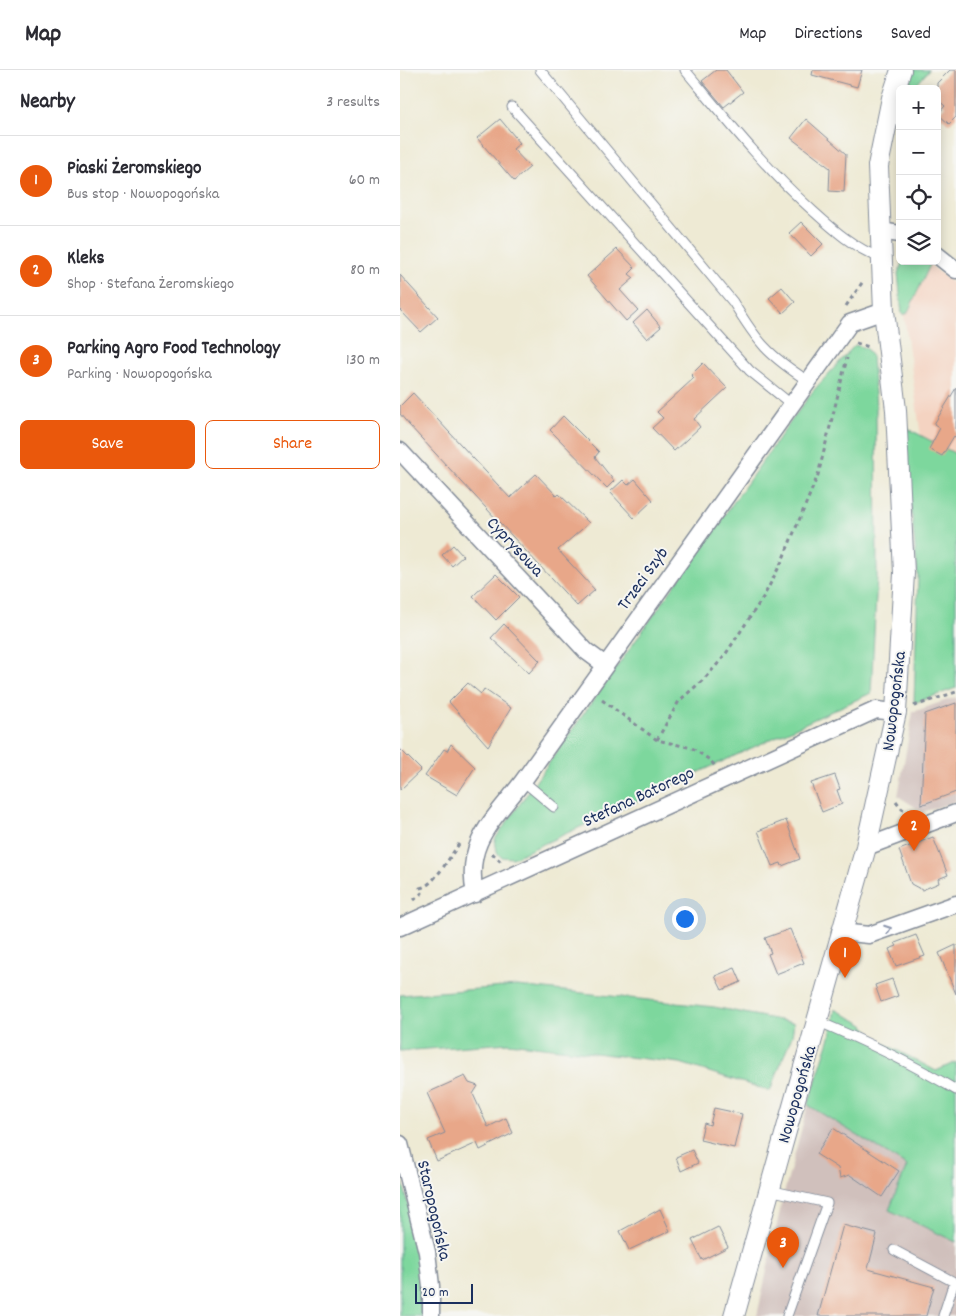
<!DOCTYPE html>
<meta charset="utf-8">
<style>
body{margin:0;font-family:Dekko,sans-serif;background:#f2f2f3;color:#2b2b33}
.controls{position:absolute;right:15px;top:15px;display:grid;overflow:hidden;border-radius:8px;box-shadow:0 2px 12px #0003}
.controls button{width:45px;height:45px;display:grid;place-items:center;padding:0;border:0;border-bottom:1px solid #e1e1e2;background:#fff;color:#2b2b33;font:25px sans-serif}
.scale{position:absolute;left:15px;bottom:12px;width:58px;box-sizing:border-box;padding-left:5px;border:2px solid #1b2f5e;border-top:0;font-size:14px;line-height:18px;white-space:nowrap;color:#1b2f5e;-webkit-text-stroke:4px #f6f6f2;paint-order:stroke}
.you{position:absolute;left:284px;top:848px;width:18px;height:18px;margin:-12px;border:4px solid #fff;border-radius:50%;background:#1a73e8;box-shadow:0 0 0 8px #1a73e833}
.badge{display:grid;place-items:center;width:32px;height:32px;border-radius:50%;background:#ea580c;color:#fff;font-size:16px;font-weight:700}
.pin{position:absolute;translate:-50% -41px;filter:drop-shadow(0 1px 2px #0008)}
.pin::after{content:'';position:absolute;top:26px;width:18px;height:15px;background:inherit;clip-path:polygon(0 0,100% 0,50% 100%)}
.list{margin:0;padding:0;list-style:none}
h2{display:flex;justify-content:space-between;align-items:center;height:65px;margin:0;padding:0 20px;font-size:21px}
h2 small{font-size:16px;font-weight:400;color:#7c7c81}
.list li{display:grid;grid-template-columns:32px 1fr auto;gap:15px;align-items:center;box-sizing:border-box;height:90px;padding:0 20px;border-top:1px solid #e1e1e2}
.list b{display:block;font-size:19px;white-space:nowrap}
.list p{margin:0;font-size:16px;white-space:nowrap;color:#7c7c81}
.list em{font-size:16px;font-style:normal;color:#7c7c81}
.actions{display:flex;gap:10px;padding:15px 20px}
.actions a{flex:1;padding:11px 0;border:1px solid #ea580c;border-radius:8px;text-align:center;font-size:18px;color:#ea580c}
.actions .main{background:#ea580c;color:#fff}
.icon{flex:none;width:28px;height:28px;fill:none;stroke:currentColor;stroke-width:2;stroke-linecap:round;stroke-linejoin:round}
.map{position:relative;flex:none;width:556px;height:1246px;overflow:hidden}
header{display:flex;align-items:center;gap:30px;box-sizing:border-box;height:70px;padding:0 25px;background:#fff;border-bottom:1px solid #e1e1e2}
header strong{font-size:24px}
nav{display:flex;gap:28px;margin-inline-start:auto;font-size:18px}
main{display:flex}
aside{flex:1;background:#fff}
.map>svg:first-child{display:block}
.built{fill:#f4d3c1}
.industrial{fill:#d0c0bc}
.green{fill:#7dd79d;stroke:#4c837e}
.building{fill:#e8a789}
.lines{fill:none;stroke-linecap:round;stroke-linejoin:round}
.service-casing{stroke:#848c99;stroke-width:11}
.minor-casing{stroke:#848c99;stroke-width:19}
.tertiary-casing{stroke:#848c99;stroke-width:22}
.path{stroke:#848c99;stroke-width:3;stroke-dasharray:4 4;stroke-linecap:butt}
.service{stroke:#fff;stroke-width:9}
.minor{stroke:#fff;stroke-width:16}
.tertiary{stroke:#fff;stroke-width:20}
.oneway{stroke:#8d97ae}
.labels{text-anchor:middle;stroke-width:4;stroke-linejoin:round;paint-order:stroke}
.street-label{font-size:18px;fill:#1b2f5e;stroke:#f6f6f2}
</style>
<header>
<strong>Map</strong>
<nav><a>Map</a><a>Directions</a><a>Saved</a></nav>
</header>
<main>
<aside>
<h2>Nearby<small>3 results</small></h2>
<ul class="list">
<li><span class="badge">1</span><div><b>Piaski Żeromskiego</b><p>Bus stop · Nowopogońska</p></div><em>60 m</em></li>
<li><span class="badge">2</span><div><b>Kleks</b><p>Shop · Stefana Żeromskiego</p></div><em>80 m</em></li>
<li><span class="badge">3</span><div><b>Parking Agro Food Technology</b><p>Parking · Nowopogońska</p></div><em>130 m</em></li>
</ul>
<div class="actions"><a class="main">Save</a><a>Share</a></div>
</aside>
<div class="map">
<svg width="556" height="1246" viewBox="0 0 556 1246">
<rect width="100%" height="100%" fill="#f6f6f2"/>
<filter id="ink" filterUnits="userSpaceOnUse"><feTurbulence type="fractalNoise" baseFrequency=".02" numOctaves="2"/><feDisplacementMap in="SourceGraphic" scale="10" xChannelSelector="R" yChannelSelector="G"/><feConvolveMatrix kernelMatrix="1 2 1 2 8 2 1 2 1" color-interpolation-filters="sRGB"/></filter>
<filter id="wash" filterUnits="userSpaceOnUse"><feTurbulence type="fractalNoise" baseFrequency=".0096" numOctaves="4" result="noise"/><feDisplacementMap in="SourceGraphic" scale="20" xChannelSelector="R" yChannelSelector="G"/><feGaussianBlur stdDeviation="1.12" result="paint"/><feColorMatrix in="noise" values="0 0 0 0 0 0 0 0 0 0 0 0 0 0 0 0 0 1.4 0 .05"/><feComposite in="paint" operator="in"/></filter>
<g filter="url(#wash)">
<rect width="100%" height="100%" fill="#eeead4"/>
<path class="built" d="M530 195 556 216V384L521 367 504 245Z"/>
<path class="industrial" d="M556 627V731L523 742 498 726 513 642Z
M408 1035 507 1096 489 1140 556 1172V1246H357L383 1127Z"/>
<path class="green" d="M514 0H529L513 19H509Z
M503 191H525L530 195 507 244H502L498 203Z
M455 275 466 278 472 287 476 336 477 506 471 623 113 788 101 787 97 782 95 769 389 354 413 321Z
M503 356 556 384V618L514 633 518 507Z
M117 916 314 937 394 953 392 966 370 1021 280 993 109 973 0 981V925Z
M435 939 464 955 476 969 536 1001 556 992V1172L489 1140 507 1096 408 1035 430 967Z
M0 1102 14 1155 25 1209 23 1246H0Z"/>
<g id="blocks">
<path class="building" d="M316 0H326L343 22 324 37 302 11Z
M413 0H462L457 17 412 5Z
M550 0H556V47L549 54 538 44 545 36 537 29V13Z
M100 49 120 73 113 79 130 97 114 111 77 68Z
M406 49 446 84 444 122 429 121 430 98 391 68Z
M401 152 423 174 411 186 389 163Z
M217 179 235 198 229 204 234 208 220 220 238 240 226 251 187 206Z
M0 205 38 247 21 262 0 240Z
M382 217 395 232 383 243 369 228Z
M247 240 261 257 247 269 233 253Z
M303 293 327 318 294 349 300 357 274 381 252 358 263 348 257 342 294 308 291 305Z
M556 318V368L554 366 542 386 529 379 540 358 534 354Z
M13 323 110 428 136 404 157 426 159 424 189 453 158 480 195 520 177 536 9 355 0 344V336Z
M163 346 199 382 195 387 214 411 207 418 150 360Z
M235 409 253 430 234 448 210 422 223 410 228 415Z
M53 475 63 486 52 496 42 485Z
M96 504 119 527 96 550 73 526Z
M104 554 140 591 129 603 91 568Z
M68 613 81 624 84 619 111 638 88 676 49 632Z
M556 633V722L521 735 525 644Z
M51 674 75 697 57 725 25 706 44 679 47 681Z
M0 679 21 700 0 720Z
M435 705 440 719 437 720 442 734 422 742 411 713Z
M386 750 400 789 382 796 381 793 372 796 358 761Z
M533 767 548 805 538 809 539 813 522 820 511 814 499 780Z
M390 859 404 893 376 904 368 884 371 883 365 868Z
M516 865 525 886 496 896 489 879 497 876 495 873Z
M556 875V924L539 883Z
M335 898 341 912 322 920 315 906Z
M492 909 498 926 481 932 475 915Z
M65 1006 69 1013 78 1016 73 1024 88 1057 106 1048 113 1063 80 1080 77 1073 37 1091 28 1070 45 1063 27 1023Z
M314 1038 342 1044 334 1078 300 1070 304 1053 310 1055Z
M433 1058 499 1101 482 1127 450 1105 440 1108 438 1098 416 1084Z
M292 1080 298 1093 281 1101 276 1087Z
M260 1139 270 1161 229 1180 220 1161Z
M443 1155 477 1164 468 1199 534 1217 526 1246H418Z
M318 1157 328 1177 302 1190 292 1170Z"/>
</g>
</g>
<g filter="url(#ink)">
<use href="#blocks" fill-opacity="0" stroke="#848c99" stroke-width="1"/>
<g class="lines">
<g class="service-casing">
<path id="service" d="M140 0 333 232C358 273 368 285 408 311
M285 0C326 49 365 98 413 141 434 160 454 178 481 188
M112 37 350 301 391 334
M123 711 154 737
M417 951C465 971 511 993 556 1020
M369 1120 427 1133 387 1246
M494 1180 554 1212 543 1246"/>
</g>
<g class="minor-casing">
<path id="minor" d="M480 161 500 164
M537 185 556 200
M0 381 186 581 205 595
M466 777 556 743
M75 824C64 772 94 750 123 711L450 253 484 241
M0 857 476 640 496 642
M440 862 469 865 556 834
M0 1074 27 1182 31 1216V1246"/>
</g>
<g class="tertiary-casing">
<path id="tertiary" d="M334 1246 466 777 496 642 504 503 496 340 484 241 478 96 492 28 501 0"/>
</g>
<path class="path" d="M446 236 464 210
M456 273 469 277
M202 630 257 670 292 678 310 690 315 696
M514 636 556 622
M257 670 279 631 304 609 323 588 364 526 382 491 418 405 447 288
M496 731 502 739 510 742
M92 783 102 793
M14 830 22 823 20 818C33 817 51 785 59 774"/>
<use href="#service" class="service"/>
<use href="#minor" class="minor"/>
<use href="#tertiary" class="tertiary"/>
</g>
<defs><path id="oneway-chevron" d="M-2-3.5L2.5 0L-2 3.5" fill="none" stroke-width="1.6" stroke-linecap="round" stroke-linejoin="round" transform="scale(1.25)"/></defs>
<use class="oneway" href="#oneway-chevron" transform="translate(488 859) rotate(-20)"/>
</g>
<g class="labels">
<g class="street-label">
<text transform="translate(116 476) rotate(47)" y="6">Cyprysowa</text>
<text transform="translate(242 508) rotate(-54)" y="6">Trzeci Szyb</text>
<text transform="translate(493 631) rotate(-83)" y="6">Nowopogońska</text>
<text transform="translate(238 726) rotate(-25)" y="6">Stefana Batorego</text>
<text transform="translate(396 1024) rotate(-74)" y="6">Nowopogońska</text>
<text transform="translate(35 1140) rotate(77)" y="6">Staropogońska</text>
</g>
</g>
</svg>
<div class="controls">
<button>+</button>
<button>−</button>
<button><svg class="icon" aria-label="locate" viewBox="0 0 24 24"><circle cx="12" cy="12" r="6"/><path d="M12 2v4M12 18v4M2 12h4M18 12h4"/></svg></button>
<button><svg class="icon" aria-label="layers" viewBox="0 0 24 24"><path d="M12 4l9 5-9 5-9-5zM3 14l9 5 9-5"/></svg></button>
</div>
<div class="scale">20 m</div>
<div class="you"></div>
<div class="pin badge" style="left:445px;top:908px">1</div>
<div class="pin badge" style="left:514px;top:781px">2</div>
<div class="pin badge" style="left:383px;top:1198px">3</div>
</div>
</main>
